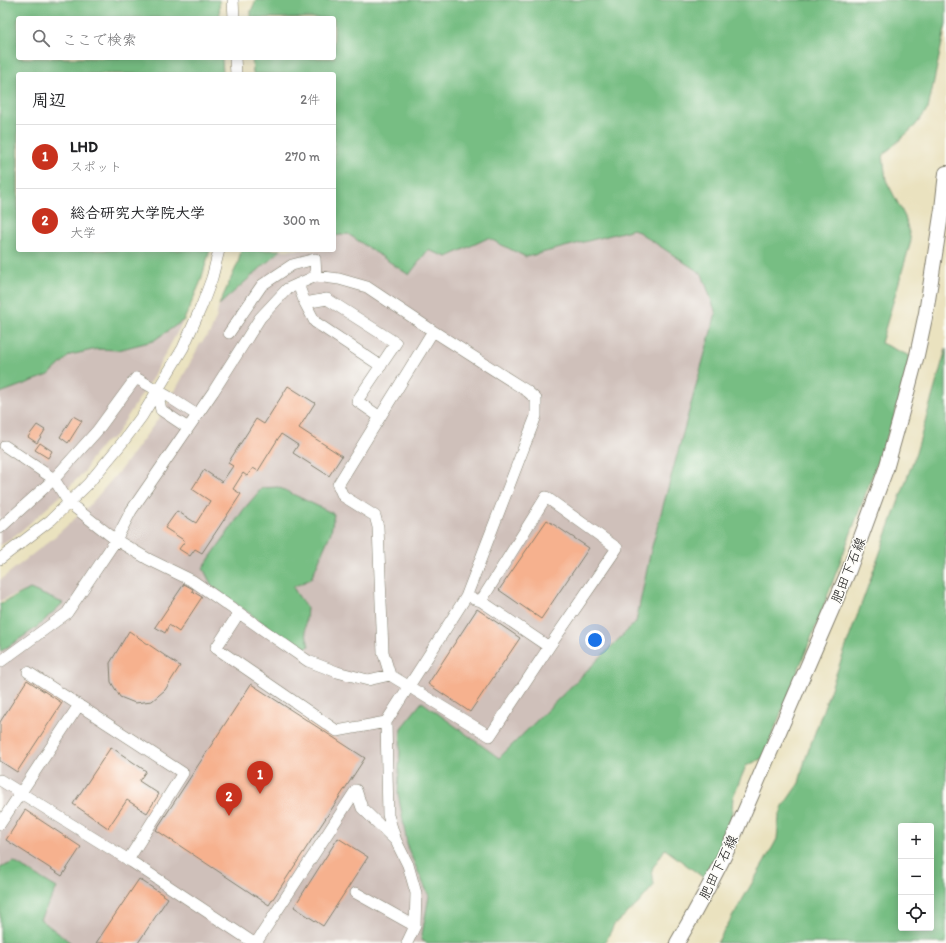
<!DOCTYPE html>
<html lang="ja">
<meta charset="utf-8">
<style>
body{margin:0;font-family:Itim,"Klee One",sans-serif;background:#f6f6f6;color:#202124}
.controls{position:absolute;right:12px;bottom:12px;display:grid;overflow:hidden;border-radius:4px;box-shadow:0 2px 10px #0003}
.controls button{width:36px;height:36px;display:grid;place-items:center;padding:0;border:0;border-bottom:1px solid #e0e0e0;background:#fff;color:#202124;font:20px sans-serif}
.you{position:absolute;left:595px;top:640px;width:14px;height:14px;margin:-10px;border:3px solid #fff;border-radius:50%;background:#1a73e8;box-shadow:0 0 0 6px #1a73e833}
.badge{display:grid;place-items:center;width:26px;height:26px;border-radius:50%;background:#c8321e;color:#fff;font-size:13px;font-weight:700}
.pin{position:absolute;translate:-50% -33px;filter:drop-shadow(0 1px 2px #0008)}
.pin::after{content:'';position:absolute;top:21px;width:14px;height:12px;background:inherit;clip-path:polygon(0 0,100% 0,50% 100%)}
.list{margin:0;padding:0;list-style:none}
h2{display:flex;justify-content:space-between;align-items:center;height:52px;margin:0;padding:0 16px;font-size:17px}
h2 small{font-size:13px;font-weight:400;color:#757577}
.list li{display:grid;grid-template-columns:26px 1fr auto;gap:12px;align-items:center;box-sizing:border-box;height:64px;padding:0 16px;border-top:1px solid #e0e0e0}
.list b{display:block;font-size:15px;white-space:nowrap}
.list p{margin:0;font-size:13px;white-space:nowrap;color:#757577}
.list em{font-size:13px;font-style:normal;color:#757577}
.icon{flex:none;width:22px;height:22px;fill:none;stroke:currentColor;stroke-width:2;stroke-linecap:round;stroke-linejoin:round}
.map{position:relative;flex:none;width:946px;height:943px;overflow:hidden}
.search{position:absolute;background:#fff;box-shadow:0 2px 10px #0003;left:16px;top:16px;width:320px;height:44px;display:flex;align-items:center;gap:10px;box-sizing:border-box;padding:0 14px;border-radius:4px;color:#757577;font-size:15px}
.panel{position:absolute;background:#fff;box-shadow:0 2px 10px #0003;left:16px;top:72px;width:320px;height:180px;border-radius:4px}
.map>svg:first-child{display:block}
.industrial{fill:#cfc0ba}
.forest{fill:#77be83;stroke:#4a6d50;fill-rule:evenodd}
.building{fill:#f6b18e}
.lines{fill:none;stroke-linecap:round;stroke-linejoin:round}
.minor-casing{stroke:#837f6e;stroke-width:12}
.major-casing{stroke:#837f6e;stroke-width:16}
.minor{stroke:#fff;stroke-width:11}
.major{stroke:#fff;stroke-width:14}
.labels{text-anchor:middle;stroke-width:3;stroke-linejoin:round;paint-order:stroke}
.street-label{font-size:14px;fill:#1c1c1c;stroke:#fdfcf7}
</style>
<div class="map">
<svg width="946" height="943" viewBox="0 0 946 943">
<rect width="100%" height="100%" fill="#fdfcf7"/>
<filter id="ink" filterUnits="userSpaceOnUse"><feTurbulence type="fractalNoise" baseFrequency=".025" numOctaves="2"/><feDisplacementMap in="SourceGraphic" scale="8" xChannelSelector="R" yChannelSelector="G"/><feConvolveMatrix kernelMatrix="1 2 1 2 8 2 1 2 1" color-interpolation-filters="sRGB"/></filter>
<filter id="wash" filterUnits="userSpaceOnUse"><feTurbulence type="fractalNoise" baseFrequency=".012" numOctaves="4" result="noise"/><feDisplacementMap in="SourceGraphic" scale="16" xChannelSelector="R" yChannelSelector="G"/><feGaussianBlur stdDeviation="0.9" result="paint"/><feColorMatrix in="noise" values="0 0 0 0 0 0 0 0 0 0 0 0 0 0 0 0 0 1.4 0 .05"/><feComposite in="paint" operator="in"/></filter>
<g filter="url(#wash)">
<rect width="100%" height="100%" fill="#eae2bf"/>
<path class="industrial" d="M635 229 702 274 716 313 651 550 636 622 499 758 422 702 401 728 408 849 429 896 421 940 427 943H71L40 919 57 888 14 862 0 868V652L36 628 30 589 0 601V580L52 539 89 506 121 469 159 418 181 380 200 344 210 333 216 318 219 305 281 250H334V236L348 234 409 275 428 250 447 257 488 238 526 257Z
M184 320 151 380 115 436 104 443 90 460 85 471 56 500 22 530 0 546V393L49 375 70 355 97 349 118 350 153 341Z"/>
<path class="forest" d="M0 0H219L220 18H18V58H222L223 74H18V250H210L200 283 184 320 153 341 118 350 97 349 70 355 49 375 0 393Z
M256 0H946V24L928 109 915 126 883 155 886 180 905 217 911 241 881 343 910 356 895 415 818 621 763 758 746 766 733 797 731 822 726 844 708 881 665 849 652 869 654 885 638 904 614 925 605 943H427L421 940 429 896 408 849 398 793 401 728 422 702 499 758 636 622 651 550 716 313 702 274 634 229 526 257 488 238 447 257 428 250 409 275 348 234 334 236V74H253L252 58H334V18H251V11Z
M241 250H281L219 305 238 263Z
M946 349V943H717L765 861 777 839 779 817 783 806 799 783 805 760 916 453ZM901 826H931V928H901Z
M278 487 334 514 331 532 311 579 293 587 297 594 307 608 305 629 309 646 303 652 212 586 203 568 244 509 262 488Z
M30 589 63 603 36 628 0 652V604Z
M14 862 57 888 40 919 71 943H0V868Z"/>
<g id="blocks">
<path class="building" d="M288 386 315 403 299 428 342 456 329 476 293 453 298 445 281 434 258 471 253 468 247 476 243 473 233 489 241 494 202 553 195 549 190 556 179 549 185 541 165 528 177 511 196 523 210 501 192 489 204 470 222 482 233 466 228 463 256 419 264 424Z
M73 416 82 421 68 443 60 437Z
M37 425 45 430 37 443 28 437Z
M40 443 52 451 48 458 35 450Z
M547 520 589 548 541 619 499 590Z
M184 584 193 589 192 591 202 597 179 632 169 625 165 633 155 627Z
M477 609 520 638 470 712 428 684Z
M129 631 180 666 165 690 152 701 135 703 120 697 111 682 110 663Z
M27 680 62 703 17 772 0 761V722Z
M251 684 365 758 269 905 156 830Z
M111 747 146 771 139 781 159 794 147 813 127 800 108 828 73 804Z
M25 810 81 847 62 876 6 840Z
M338 838 368 857 323 926 294 907Z
M139 879 168 898 138 943H96Z"/>
</g>
</g>
<g filter="url(#ink)">
<use href="#blocks" fill-opacity="0" stroke="#837f6e" stroke-width="1"/>
<g class="lines">
<g class="minor-casing">
<path id="minor" d="M233 0 234 18
M235 58 236 74
M298 284 305 303 327 299 396 343 357 401 380 417
M305 303 315 322 381 366
M229 333 262 285 292 265 315 259 316 276
M157 391 161 410 188 428
M5 446 54 479 69 503 116 540 148 559 193 581 308 661 337 672 368 680 390 675 490 736 549 647 617 548 546 497 481 601
M0 528 54 479 97 431 136 378 169 397 197 415
M0 559 51 520 88 484 122 443 142 416 183 348 202 305 212 278 219 250
M474 599 481 601 549 647
M239 613 216 648 337 731 386 722
M0 662 67 613 116 540 131 511 213 392 260 318 287 289 316 276 339 279 367 287 433 331 527 391 536 399V416L466 597 386 722 388 815 396 841 408 865 416 893 415 926 407 943
M28 672 183 773 128 860
M390 675 383 652 378 527 375 516 343 496 338 485 433 331
M0 780 90 836 132 862 254 943
M0 824 79 705
M356 893 415 926
M256 943 356 790 362 808 395 840"/>
</g>
<g class="major-casing">
<path id="major" d="M677 943C697 909 716 874 733 838L849 570 886 469 900 419 917 355 926 313 942 209 946 173"/>
</g>
<use href="#minor" class="minor"/>
<use href="#major" class="major"/>
</g>
</g>
<g class="labels">
<g class="street-label">
<text transform="translate(848 570) rotate(-68)" y="5">肥田下石線</text>
<text transform="translate(718 867) rotate(-64)" y="5">肥田下石線</text>
</g>
</g>
</svg>
<div class="controls">
<button>+</button>
<button>−</button>
<button><svg class="icon" aria-label="locate" viewBox="0 0 24 24"><circle cx="12" cy="12" r="6"/><path d="M12 2v4M12 18v4M2 12h4M18 12h4"/></svg></button>
</div>
<div class="you"></div>
<div class="pin badge" style="left:260px;top:794px">1</div>
<div class="pin badge" style="left:229px;top:816px">2</div>
<div class="search"><svg class="icon" aria-label="search" viewBox="0 0 24 24"><circle cx="10" cy="10" r="6"/><path d="M15 15l6 6"/></svg>ここで検索</div>
<section class="panel">
<h2>周辺<small>2件</small></h2>
<ul class="list">
<li><span class="badge">1</span><div><b>LHD</b><p>スポット</p></div><em>270 m</em></li>
<li><span class="badge">2</span><div><b>総合研究大学院大学</b><p>大学</p></div><em>300 m</em></li>
</ul>
</section>
</div>
